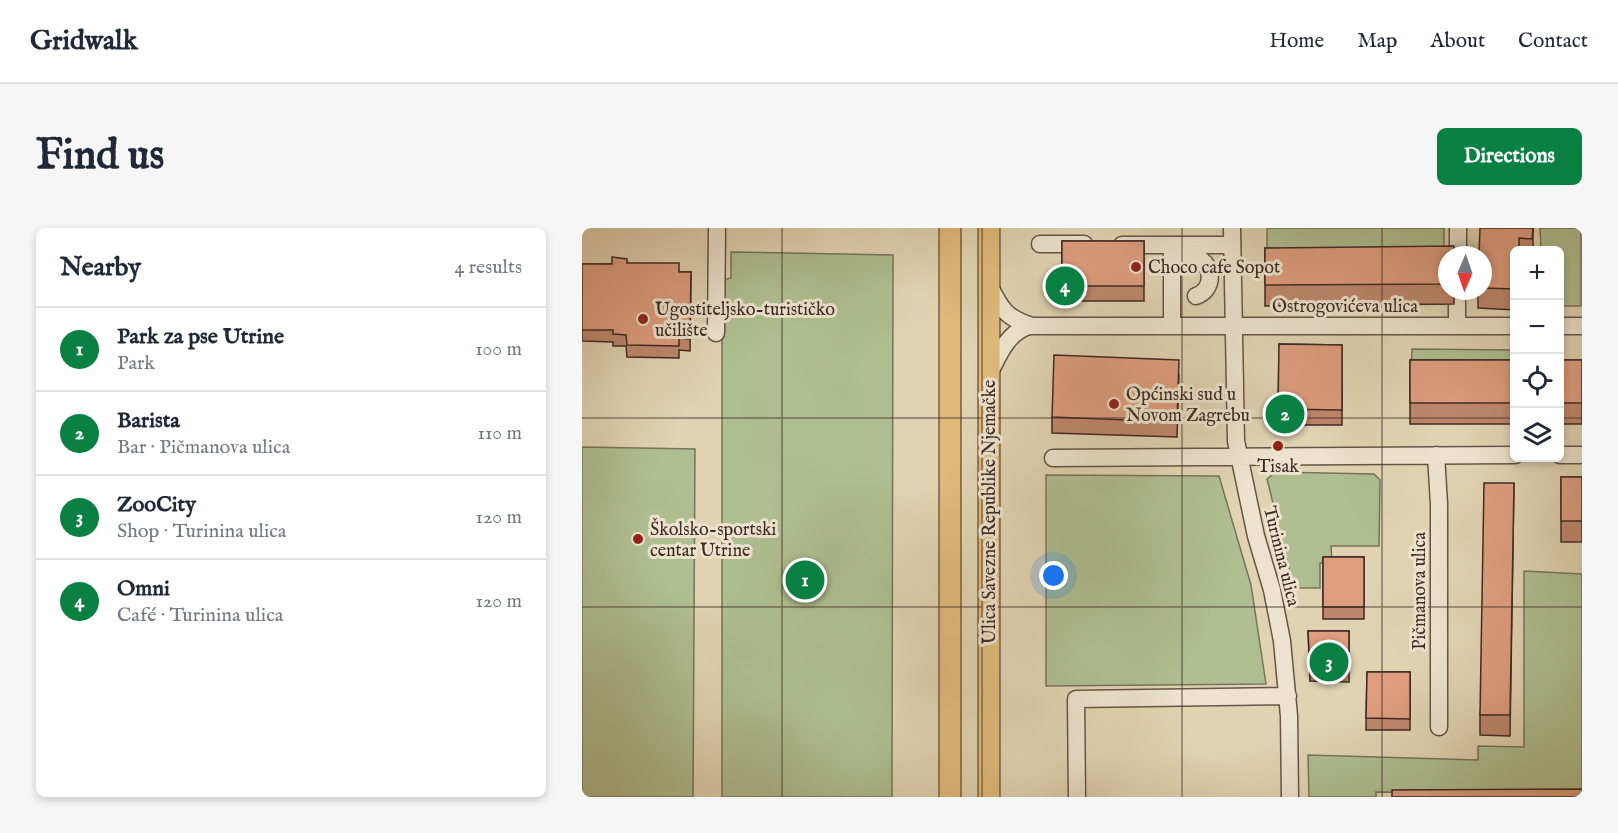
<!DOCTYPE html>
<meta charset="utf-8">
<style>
body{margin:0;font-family:"IM FELL English",serif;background:#f6f6f7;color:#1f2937}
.controls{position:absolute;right:18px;top:18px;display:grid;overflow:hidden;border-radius:9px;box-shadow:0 3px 9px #0003}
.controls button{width:54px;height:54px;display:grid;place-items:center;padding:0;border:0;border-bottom:2px solid #e0e1e3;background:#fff;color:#1f2937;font:30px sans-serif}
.compass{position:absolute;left:856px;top:18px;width:54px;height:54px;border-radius:50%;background:#fff;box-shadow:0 3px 9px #0003;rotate:182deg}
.you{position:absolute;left:472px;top:348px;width:21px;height:21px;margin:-15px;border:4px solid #fff;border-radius:50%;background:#1a73e8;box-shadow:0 0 0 9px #1a73e833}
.badge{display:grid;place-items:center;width:39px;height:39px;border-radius:50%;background:#0b8043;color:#fff;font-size:20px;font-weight:700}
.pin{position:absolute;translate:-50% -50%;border:3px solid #fff;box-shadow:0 2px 6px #0006}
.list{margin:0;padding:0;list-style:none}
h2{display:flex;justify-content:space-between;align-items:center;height:78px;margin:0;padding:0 24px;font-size:26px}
h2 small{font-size:20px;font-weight:400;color:#747a83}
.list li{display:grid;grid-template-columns:39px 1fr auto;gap:18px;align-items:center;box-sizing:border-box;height:84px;padding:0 24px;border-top:2px solid #e0e1e3}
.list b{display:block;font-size:22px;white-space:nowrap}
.list p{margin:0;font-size:20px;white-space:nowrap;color:#747a83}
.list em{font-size:20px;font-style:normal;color:#747a83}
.icon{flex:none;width:33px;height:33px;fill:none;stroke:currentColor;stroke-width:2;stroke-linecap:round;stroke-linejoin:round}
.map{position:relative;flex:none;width:1000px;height:569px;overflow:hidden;border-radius:9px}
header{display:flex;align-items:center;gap:36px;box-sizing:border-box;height:84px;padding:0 30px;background:#fff;border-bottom:2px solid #e0e1e3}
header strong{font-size:28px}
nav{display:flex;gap:33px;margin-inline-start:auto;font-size:21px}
.intro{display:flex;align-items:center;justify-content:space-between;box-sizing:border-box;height:144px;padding:0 36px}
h1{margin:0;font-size:42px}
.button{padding:15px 27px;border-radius:9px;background:#0b8043;color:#fff;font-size:21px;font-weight:700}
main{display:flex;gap:36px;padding:0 36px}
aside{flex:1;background:#fff;border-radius:9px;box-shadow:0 3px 9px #0003}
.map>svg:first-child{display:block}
.green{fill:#aebe90;stroke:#76745a;stroke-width:1.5}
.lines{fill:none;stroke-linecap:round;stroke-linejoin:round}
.minor-casing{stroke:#675447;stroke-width:19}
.major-casing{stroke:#3e2a23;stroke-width:23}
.minor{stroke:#ece2cd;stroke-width:16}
.major{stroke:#e0ba79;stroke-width:21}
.wall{fill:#be876c;stroke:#3e2a23;stroke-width:1.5}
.building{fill:#dd9d7e;stroke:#3e2a23;stroke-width:1.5}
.grid{fill:none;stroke:#3e2a23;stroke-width:1.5;stroke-opacity:0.55}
.poi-dot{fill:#8f2418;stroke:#ece2cd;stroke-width:2}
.labels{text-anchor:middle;stroke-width:6;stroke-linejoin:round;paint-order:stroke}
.poi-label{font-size:18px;fill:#3e2a23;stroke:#ece2cd;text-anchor:start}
.street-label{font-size:18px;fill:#3e2a23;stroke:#ece2cd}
</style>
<header>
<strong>Gridwalk</strong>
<nav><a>Home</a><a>Map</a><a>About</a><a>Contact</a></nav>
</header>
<div class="intro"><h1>Find us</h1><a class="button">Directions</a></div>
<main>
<aside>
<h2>Nearby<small>4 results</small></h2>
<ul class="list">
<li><span class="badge">1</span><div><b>Park za pse Utrine</b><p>Park</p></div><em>100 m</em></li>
<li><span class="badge">2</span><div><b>Barista</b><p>Bar · Pičmanova ulica</p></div><em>110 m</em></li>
<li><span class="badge">3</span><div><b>ZooCity</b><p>Shop · Turinina ulica</p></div><em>120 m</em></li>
<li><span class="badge">4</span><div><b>Omni</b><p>Café · Turinina ulica</p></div><em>120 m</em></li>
</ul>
</aside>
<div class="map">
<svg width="1000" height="569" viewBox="0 0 1000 569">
<rect width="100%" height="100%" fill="#e1d3b2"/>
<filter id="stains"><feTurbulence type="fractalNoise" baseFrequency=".00333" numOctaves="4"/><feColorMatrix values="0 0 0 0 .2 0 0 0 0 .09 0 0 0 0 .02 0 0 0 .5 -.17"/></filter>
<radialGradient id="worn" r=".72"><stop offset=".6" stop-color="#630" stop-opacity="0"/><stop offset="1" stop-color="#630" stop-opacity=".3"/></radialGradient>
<path class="green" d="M685 0H862V35L685 37Z
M958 0H999V78H978V22H959Z
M149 24 311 27 310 569H140V52L149 50Z
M830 121 932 122V151L829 150Z
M0 219 113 221 111 569H0Z
M694 244 792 246 798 252 797 318H749L750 335H738V360H712L685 251Z
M464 247 637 248 669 357 684 456 464 458Z
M942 343 1000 346V565L794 564V569H727L726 527 896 532V518L942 519Z"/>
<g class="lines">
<g class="minor-casing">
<path id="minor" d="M650 0 654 213 674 308 690 362 700 413 707 488 708 569
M458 16H502
M540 17H650
M591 27C599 27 609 26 616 30 632 38 632 62 614 68
M876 27V0
M407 57C419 81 424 90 450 98
M590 98V17
M875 98H933
M978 98H1000
M134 105 135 0
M407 146C417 127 425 105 447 98H875V63
M854 227 857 276V499
M978 227H1000
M471 230 933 227
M495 569 494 471 706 468"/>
</g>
<g class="major-casing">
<path id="major" d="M407 0V569
M368 569V0"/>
</g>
<use href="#minor" class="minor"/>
<use href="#major" class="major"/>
</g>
<path class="wall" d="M951 0V22H933V82L896 80V63H901V27Z
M480 13H562V73H480Z
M683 20 865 27V63H872V76L683 78Z
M45 35 97 44H109L108 123 97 122V130L45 129 44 118H31V114L0 113V36H30Z
M697 116 760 117V197H696Z
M828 132H933V196H828Z
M978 132H1000V196H978Z
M597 147 595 209 470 205V189Z
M979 249H1000V314H979Z
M932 255 928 508 898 507V487Z
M741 329H782V391H741Z
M726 403H767V454L728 453Z
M785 444H828V502H784Z"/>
<path class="building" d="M898 0H951L950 11 937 10V22H933V61L901 60V27H897Z
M480 13H562V58H480Z
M872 18V27H865V56L683 57V20Z
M30 29 45 31V35H97V44H109L108 111 97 110V118L45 117 44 107 31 106V102H0V36H30Z
M697 116 760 117V182L696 181Z
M472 127 597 132 595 194 470 189Z
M828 132H933V175H828Z
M978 132H1000V175H978Z
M979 249H1000V293H979Z
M902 255H932L928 487H898Z
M741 329H782V379H741Z
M726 403H767V442L728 441Z
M785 444H828V491L784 490Z
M1000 561V569H810V562Z"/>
<path class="grid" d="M200 0V569M400 0V569M600 0V569M800 0V569M0 190H933M978 190H1000M0 379H1000"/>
<g class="poi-dot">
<circle cx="554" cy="39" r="6"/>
<circle cx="61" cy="91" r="6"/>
<circle cx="532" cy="176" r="6"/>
<circle cx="696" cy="218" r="6"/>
<circle cx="56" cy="311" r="6"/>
</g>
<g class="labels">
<g class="poi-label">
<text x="566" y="45">Choco cafe Sopot</text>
<text x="73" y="87">Ugostiteljsko-turističko<tspan x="73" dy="21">učilište</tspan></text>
<text x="544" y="172">Općinski sud u<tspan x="544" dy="21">Novom Zagrebu</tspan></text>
<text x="696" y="244" text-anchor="middle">Tisak</text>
<text x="68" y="307">Školsko-sportski<tspan x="68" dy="21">centar Utrine</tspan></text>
</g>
<g class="street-label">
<text x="763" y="84">Ostrogovićeva ulica</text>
<text transform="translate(407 284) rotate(-90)" y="6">Ulica Savezne Republike Njemačke</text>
<text transform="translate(700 328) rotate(76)" y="6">Turinina ulica</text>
<text transform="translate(837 363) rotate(-90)" y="6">Pičmanova ulica</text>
</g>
</g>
<rect width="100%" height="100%" filter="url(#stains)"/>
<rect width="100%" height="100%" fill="url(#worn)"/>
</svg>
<div class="controls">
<button>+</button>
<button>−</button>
<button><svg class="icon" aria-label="locate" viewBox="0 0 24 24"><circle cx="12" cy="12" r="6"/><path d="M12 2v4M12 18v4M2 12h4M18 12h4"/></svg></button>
<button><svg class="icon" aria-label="layers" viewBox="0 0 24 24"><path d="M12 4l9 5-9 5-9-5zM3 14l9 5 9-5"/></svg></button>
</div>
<svg class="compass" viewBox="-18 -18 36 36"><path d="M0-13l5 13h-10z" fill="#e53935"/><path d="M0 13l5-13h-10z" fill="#747a83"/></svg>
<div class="you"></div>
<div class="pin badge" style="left:223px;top:352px">1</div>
<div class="pin badge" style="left:703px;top:186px">2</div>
<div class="pin badge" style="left:747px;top:434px">3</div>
<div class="pin badge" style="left:483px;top:58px">4</div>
</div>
</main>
